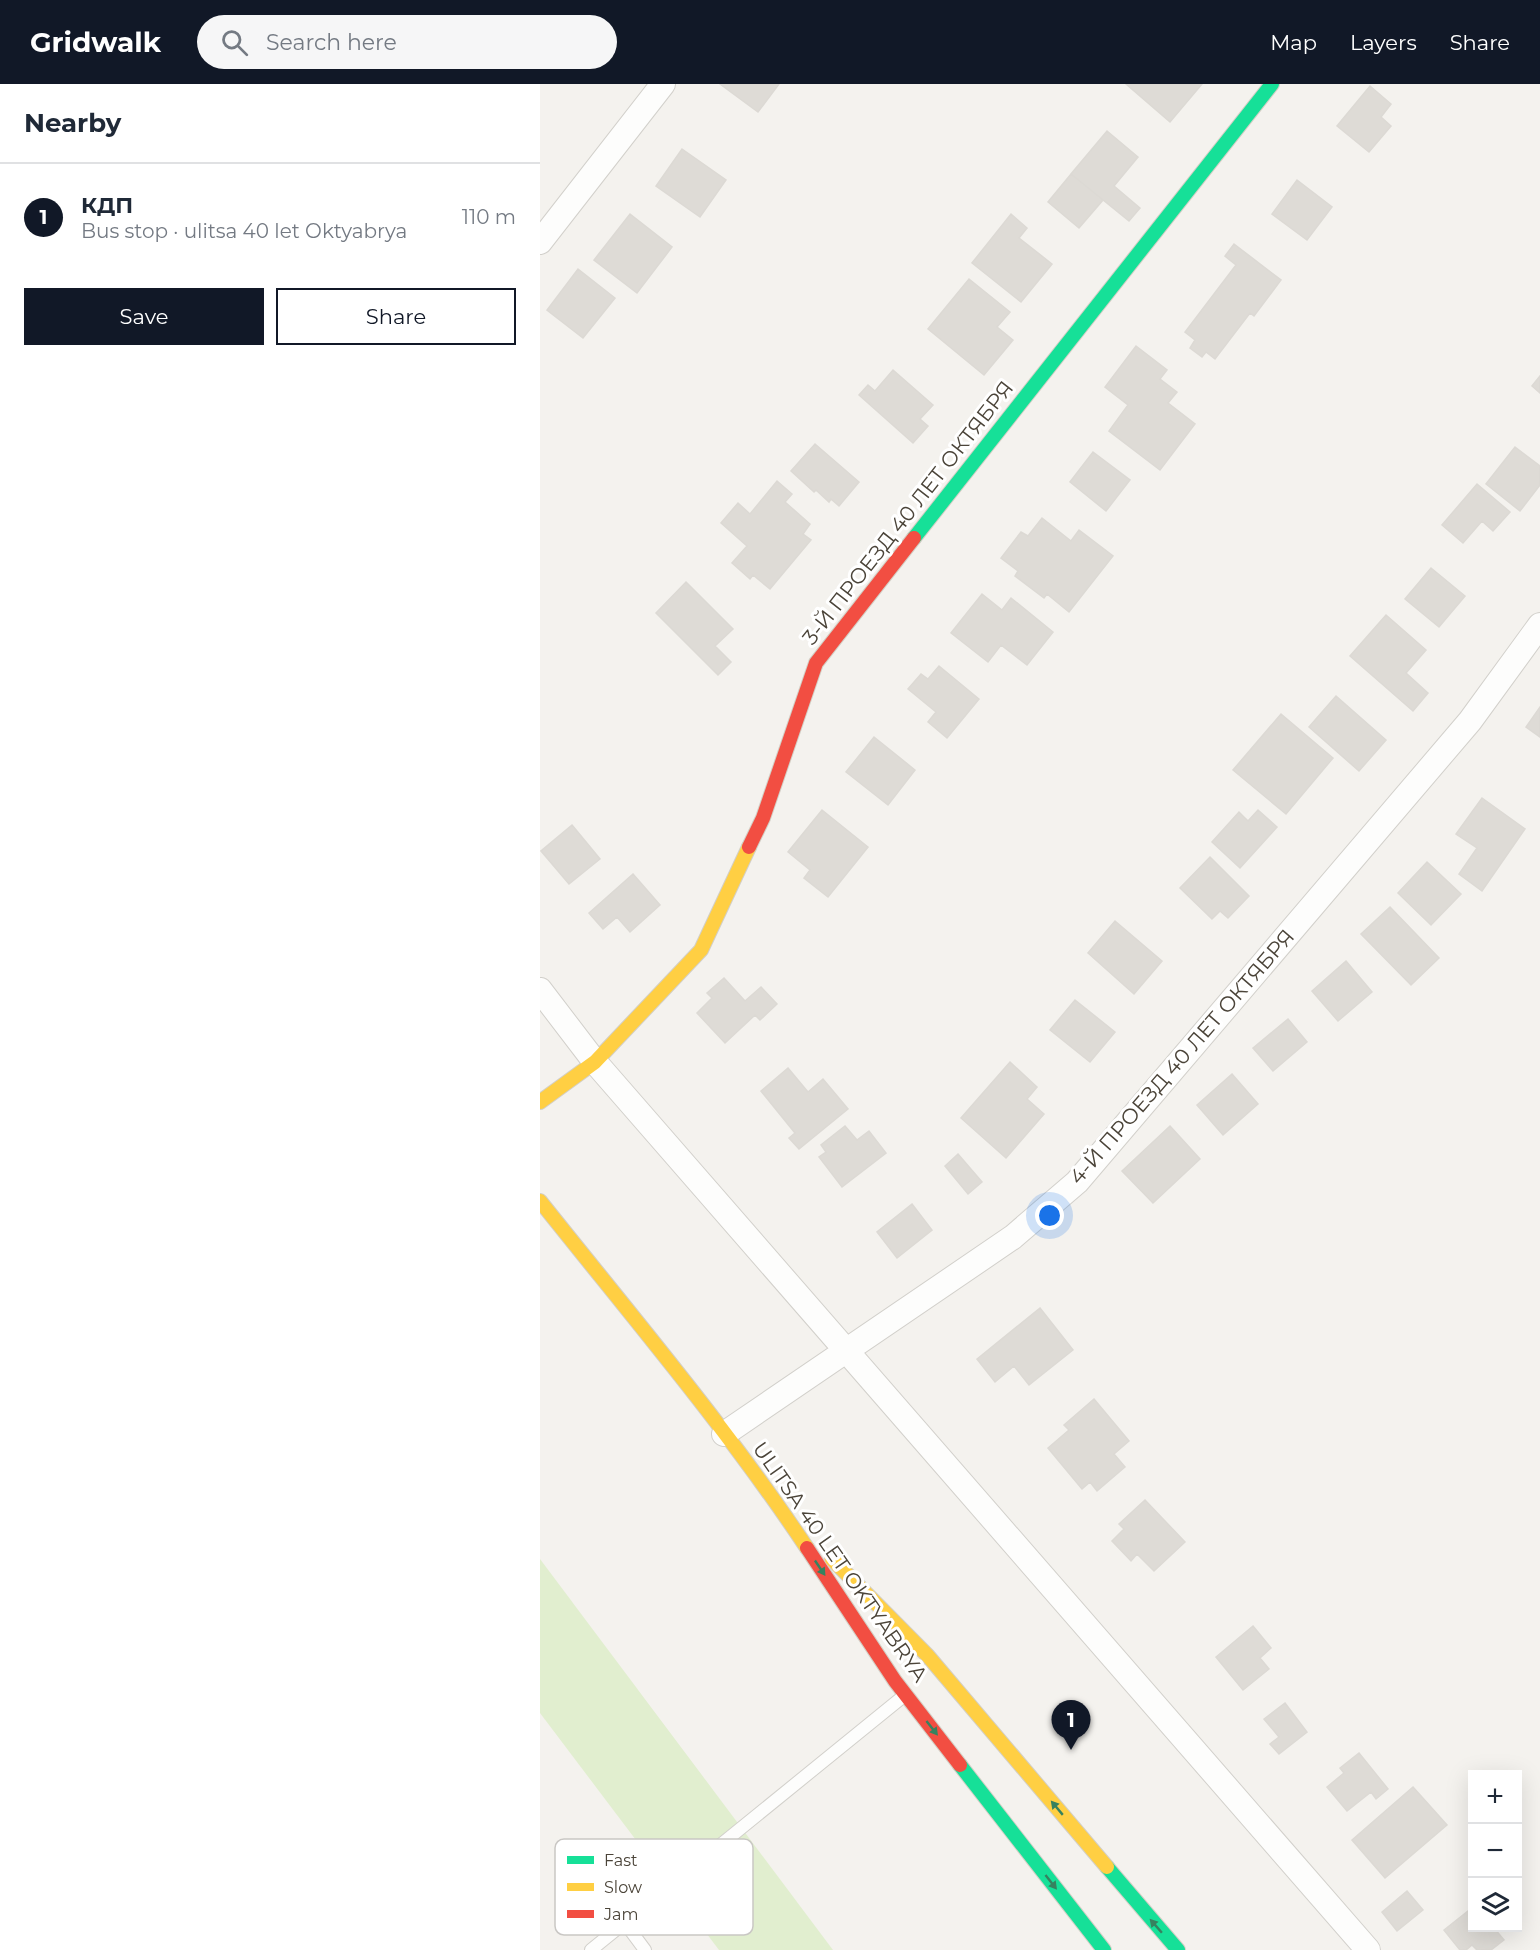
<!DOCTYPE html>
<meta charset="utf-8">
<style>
body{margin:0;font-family:Montserrat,sans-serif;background:#f6f6f7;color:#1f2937}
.controls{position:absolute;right:18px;bottom:18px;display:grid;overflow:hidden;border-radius:0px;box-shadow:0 6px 24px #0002}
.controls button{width:54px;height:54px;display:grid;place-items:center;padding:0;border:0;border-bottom:2px solid #e0e1e3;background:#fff;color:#1f2937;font:30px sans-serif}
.you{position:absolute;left:510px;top:1132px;width:21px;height:21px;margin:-15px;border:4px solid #fff;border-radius:50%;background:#1a73e8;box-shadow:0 0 0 9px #1a73e833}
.badge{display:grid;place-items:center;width:39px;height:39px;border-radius:50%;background:#111827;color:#fff;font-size:20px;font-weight:700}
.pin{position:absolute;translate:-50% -50px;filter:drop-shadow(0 2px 3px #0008)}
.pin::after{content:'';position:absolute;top:32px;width:21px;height:18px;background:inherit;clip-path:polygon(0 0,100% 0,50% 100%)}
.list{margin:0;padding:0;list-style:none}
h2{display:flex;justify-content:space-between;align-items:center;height:78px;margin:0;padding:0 24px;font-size:26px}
h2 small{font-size:20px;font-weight:400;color:#747a83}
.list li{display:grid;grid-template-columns:39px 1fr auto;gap:18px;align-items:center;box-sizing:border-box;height:108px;padding:0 24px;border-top:2px solid #e0e1e3}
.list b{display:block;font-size:22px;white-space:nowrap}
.list p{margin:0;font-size:20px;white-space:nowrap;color:#747a83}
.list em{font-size:20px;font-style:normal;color:#747a83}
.actions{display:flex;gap:12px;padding:18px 24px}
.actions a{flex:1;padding:14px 0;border:2px solid #111827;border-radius:0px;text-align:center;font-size:21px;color:#111827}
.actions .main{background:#111827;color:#fff}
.icon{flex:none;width:33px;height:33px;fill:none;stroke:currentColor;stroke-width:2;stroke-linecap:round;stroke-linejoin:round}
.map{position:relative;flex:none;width:1000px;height:1866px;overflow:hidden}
header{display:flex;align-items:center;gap:36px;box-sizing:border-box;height:84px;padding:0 30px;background:#111827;color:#fff}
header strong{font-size:28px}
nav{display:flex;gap:33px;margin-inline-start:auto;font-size:21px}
.search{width:420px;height:54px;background:#f6f6f7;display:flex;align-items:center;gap:15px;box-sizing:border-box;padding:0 21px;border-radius:33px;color:#747a83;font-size:22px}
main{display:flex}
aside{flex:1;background:#fff}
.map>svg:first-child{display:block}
.green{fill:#e1eecf}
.building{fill:#dedbd6;stroke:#dcd9d4;stroke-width:1.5}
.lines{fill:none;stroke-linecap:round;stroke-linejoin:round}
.lane-casing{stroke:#d2d0cb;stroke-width:14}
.street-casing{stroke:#d2d0cb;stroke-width:26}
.fast-casing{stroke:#d3cfc5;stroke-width:16}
.slow-casing{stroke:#d3cfc5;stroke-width:16}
.jam-casing{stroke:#d3cfc5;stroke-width:16}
.lane{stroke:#fdfdfc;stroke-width:12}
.street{stroke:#fdfdfc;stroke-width:24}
.fast{stroke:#16e098;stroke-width:14}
.slow{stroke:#ffcf43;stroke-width:14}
.jam{stroke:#f24e42;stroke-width:14}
.oneway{fill:#36825f}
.labels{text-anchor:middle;stroke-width:6;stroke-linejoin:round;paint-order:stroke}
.street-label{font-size:21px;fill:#4b4439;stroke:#fff}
.key{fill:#fff;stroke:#c9c7c4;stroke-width:1.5}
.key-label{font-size:16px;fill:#4b4439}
</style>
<header>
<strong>Gridwalk</strong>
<div class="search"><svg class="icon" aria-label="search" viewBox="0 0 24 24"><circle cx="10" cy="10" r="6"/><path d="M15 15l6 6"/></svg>Search here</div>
<nav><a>Map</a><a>Layers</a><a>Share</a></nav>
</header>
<main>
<aside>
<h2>Nearby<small></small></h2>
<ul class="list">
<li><span class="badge">1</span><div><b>КДП</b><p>Bus stop · ulitsa 40 let Oktyabrya</p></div><em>110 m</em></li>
</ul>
<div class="actions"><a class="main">Save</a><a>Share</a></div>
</aside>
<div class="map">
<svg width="1000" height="1866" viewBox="0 0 1000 1866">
<rect width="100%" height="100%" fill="#f4f2ee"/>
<path class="green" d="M0 1475 293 1866H179L0 1629Z"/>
<path class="building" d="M180 0H239L218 28Z
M586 0H662L630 38Z
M830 2 851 20 841 33 851 42 829 68 797 42Z
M567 47 598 73 574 102 600 124 589 137 531 90Z
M142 65 186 96 160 133 116 102Z
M531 90 563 116 539 144 508 118Z
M757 96 792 123 767 156 732 130Z
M90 130 132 163 97 209 54 176Z
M471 130 487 144 479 154 512 180 481 218 432 179Z
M694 160 741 196 714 232 710 229 675 275 666 268 662 273 650 264 655 256 645 248 696 181 685 172Z
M38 185 75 214 43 254 7 226Z
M429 195 470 228 457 243 473 256 444 291 388 245Z
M596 262 627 286 620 295 637 308 628 319 655 340 620 386 569 347 588 321 565 303Z
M353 286 393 321 380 335 388 342 373 359 319 311 328 301 335 307Z
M1000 292V309L992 302Z
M275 360 319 398 299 422 291 415 289 418 276 406 274 408 251 387Z
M975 363 1000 382V401L980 427 946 400Z
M553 368 590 396 566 427 530 398Z
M237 397 252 410 245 418 270 440 263 450 271 456 230 505 213 491 210 495 192 479 207 462 181 439 198 419 210 430Z
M937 400 970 428 953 447 942 437 923 459 902 441Z
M502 434 531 457 539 446 573 472 529 528 507 510 504 514 475 492 478 487 461 474 481 448 488 452Z
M891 484 925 512 899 543 865 515Z
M146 498 193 545 175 562 191 578 178 591 116 529Z
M442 510 462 526 471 514 513 548 487 581 461 561 448 578 411 549Z
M846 531 886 566 866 589 888 609 873 627 810 572Z
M399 582 439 615 407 654 388 638 396 628 368 605 381 590 388 595Z
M796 612 846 656 819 687 769 643Z
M1000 623V653L986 643Z
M741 630 793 674 746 730 693 686Z
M334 653 375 686 348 721 306 688Z
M942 714 985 745 942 807 919 790 937 764 916 750Z
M282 726 328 763 288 813 264 794 270 786 248 768Z
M718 726 737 743 700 784 672 758 699 728 708 737Z
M32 741 60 775 29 800 1 767Z
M670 773 709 812 688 834 680 827 672 835 640 804Z
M887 778 921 810 891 841 858 809Z
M93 790 120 821 90 848 77 833 63 845 49 829Z
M850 823 899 874 871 901 821 850Z
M575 837 622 877 594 910 548 869Z
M806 877 832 908 798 937 772 907Z
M184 894 205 917 221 903 237 920 220 936 215 931 185 959 157 929 172 914 167 909Z
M535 916 575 948 550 978 510 946Z
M748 935 767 958 733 987 713 964Z
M470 978 497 1003 487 1015 504 1030 466 1074 421 1034Z
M248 984 268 1008 283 995 308 1025 259 1065 249 1054 255 1049 221 1007Z
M692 990 718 1020 683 1051 657 1021Z
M305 1042 317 1056 329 1047 346 1069 302 1103 279 1073 286 1068 281 1061Z
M630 1042 660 1075 613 1119 582 1087Z
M418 1070 442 1098 428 1110 405 1082Z
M372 1120 392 1146 357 1174 337 1148Z
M500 1224 533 1266 489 1301 474 1282 455 1298 437 1275Z
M554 1315 589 1357 574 1370 585 1383 557 1407 550 1398 542 1405 508 1364 529 1346 524 1341Z
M605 1416 645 1458 614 1487 597 1470 591 1477 572 1457 584 1445 579 1440Z
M713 1542 731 1564 720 1574 729 1585 703 1606 676 1573Z
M745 1619 767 1648 739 1670 730 1660 739 1653 724 1635Z
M819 1669 848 1705 836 1715 831 1708 807 1727 787 1703 804 1689 800 1684Z
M873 1703 907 1741 845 1794 812 1756Z
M867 1807 883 1826 857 1847 842 1828Z
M933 1823V1844H954L964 1856 951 1866H937L932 1861 926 1866H920L904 1846Z"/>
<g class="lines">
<g class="lane-casing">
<path id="lane" d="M85 1839 105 1866
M51 1866 365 1611"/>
</g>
<g class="street-casing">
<path id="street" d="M0 158 123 0
M0 906 55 978 828 1866
M184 1350 473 1153 537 1098 930 637 1000 541"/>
</g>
<g class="fast-casing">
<path id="fast" d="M374 454 732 0
M420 1681 564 1866
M567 1783 638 1866"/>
</g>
<g class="slow-casing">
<path id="slow" d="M0 1018 55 978 161 866 209 763
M0 1117C90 1230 187 1344 267 1464
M292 1475 388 1572 567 1783"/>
</g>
<g class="jam-casing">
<path id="jam" d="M209 763 223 734 276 579 374 454
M267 1464 355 1597 420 1681"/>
</g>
<use href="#lane" class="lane"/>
<use href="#street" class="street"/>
<use href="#fast" class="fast"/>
<use href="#slow" class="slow"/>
<use href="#jam" class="jam"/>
</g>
<defs><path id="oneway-solid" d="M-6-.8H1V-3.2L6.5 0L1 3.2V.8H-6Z" transform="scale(1.5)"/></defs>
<g class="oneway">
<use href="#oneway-solid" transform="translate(280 1484) rotate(56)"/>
<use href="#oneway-solid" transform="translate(392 1644) rotate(52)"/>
<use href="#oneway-solid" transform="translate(517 1724) rotate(-130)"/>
<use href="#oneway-solid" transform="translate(511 1798) rotate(52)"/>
<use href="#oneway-solid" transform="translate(616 1842) rotate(-131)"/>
</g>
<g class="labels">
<g class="street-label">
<text transform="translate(368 429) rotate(-52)" y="7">3-Й ПРОЕЗД 40 ЛЕТ ОКТЯБРЯ</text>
<text transform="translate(642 973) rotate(-49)" y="7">4-Й ПРОЕЗД 40 ЛЕТ ОКТЯБРЯ</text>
<text transform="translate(300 1478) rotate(55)" y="7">ULITSA 40 LET OKTYABRYA</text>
</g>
</g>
<rect x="15" y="1755" width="198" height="96" rx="9" class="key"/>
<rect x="27" y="1772" width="27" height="8" fill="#16e098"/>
<rect x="27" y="1799" width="27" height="8" fill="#ffcf43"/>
<rect x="27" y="1826" width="27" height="8" fill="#f24e42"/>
<g class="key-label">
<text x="64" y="1782">Fast</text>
<text x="64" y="1809">Slow</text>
<text x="64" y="1836">Jam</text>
</g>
</svg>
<div class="controls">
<button>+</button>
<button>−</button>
<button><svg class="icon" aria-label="layers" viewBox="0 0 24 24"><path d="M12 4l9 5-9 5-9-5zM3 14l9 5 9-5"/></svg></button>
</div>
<div class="you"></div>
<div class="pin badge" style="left:531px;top:1666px">1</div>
</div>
</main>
